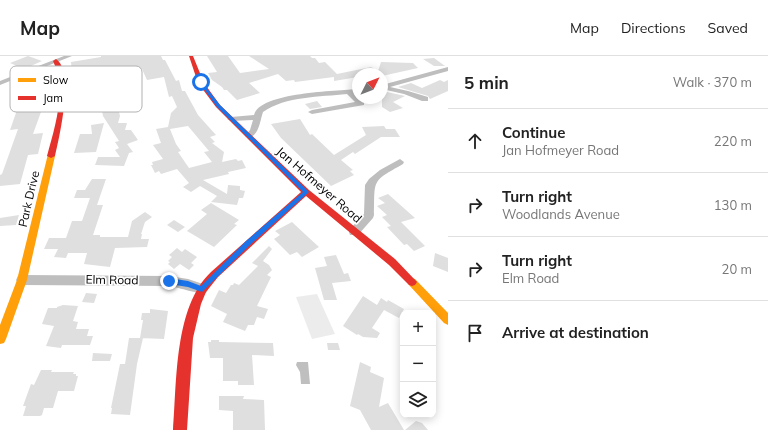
<!DOCTYPE html>
<meta charset="utf-8">
<style>
body{margin:0;font-family:Mulish,sans-serif;background:#f6f6f6;color:#222}
.controls{position:absolute;right:12px;bottom:12px;display:grid;overflow:hidden;border-radius:8px;box-shadow:0 2px 10px #0003}
.controls button{width:36px;height:36px;display:grid;place-items:center;padding:0;border:0;border-bottom:1px solid #e0e0e0;background:#fff;color:#222;font:20px sans-serif}
.compass{position:absolute;left:352px;top:12px;width:36px;height:36px;border-radius:50%;background:#fff;box-shadow:0 2px 10px #0003;rotate:48deg}
.stop{position:absolute;width:12px;height:12px;margin:-9px;border:3px solid #1a73e8;border-radius:50%;background:#fff}
.stop.end{background:#1a73e8;border-color:#fff;box-shadow:0 1px 4px #0008}
.list{margin:0;padding:0;list-style:none}
h2{display:flex;justify-content:space-between;align-items:center;height:52px;margin:0;padding:0 16px;font-size:17px}
h2 small{font-size:13px;font-weight:400;color:#767676}
.list li{display:grid;grid-template-columns:26px 1fr auto;gap:12px;align-items:center;box-sizing:border-box;height:64px;padding:0 16px;border-top:1px solid #e0e0e0}
.list b{display:block;font-size:15px;white-space:nowrap}
.list p{margin:0;font-size:13px;white-space:nowrap;color:#767676}
.list em{font-size:13px;font-style:normal;color:#767676}
.icon{flex:none;width:22px;height:22px;fill:none;stroke:currentColor;stroke-width:2;stroke-linecap:round;stroke-linejoin:round}
.map{position:relative;flex:none;width:448px;height:374px;overflow:hidden}
header{display:flex;align-items:center;gap:24px;box-sizing:border-box;height:56px;padding:0 20px;background:#fff;border-bottom:1px solid #e0e0e0}
header strong{font-size:19px}
nav{display:flex;gap:22px;margin-inline-start:auto;font-size:14px}
main{display:flex}
aside{flex:1;background:#fff}
.map>svg:first-child{display:block}
.green{fill:#ececec}
.water{fill:#bfbfbf}
.building{fill:#dfdfdf;fill-rule:evenodd}
.lines{fill:none;stroke-linecap:round;stroke-linejoin:round}
.street{fill:#bebebe;fill-rule:evenodd}
.slow{fill:#ff9f0a;fill-rule:evenodd}
.jam{fill:#e5322d;fill-rule:evenodd}
.route{fill:#1a73e8}
.labels{text-anchor:middle;stroke-width:3.5;stroke-linejoin:round;paint-order:stroke}
.street-label{font-size:12px;fill:#000;stroke:#fff}
.key{fill:#fff;stroke:#b2b2b2;stroke-width:1}
.key-label{font-size:11px;fill:#000}
</style>
<header>
<strong>Map</strong>
<nav><a>Map</a><a>Directions</a><a>Saved</a></nav>
</header>
<main>
<div class="map">
<svg width="448" height="374" viewBox="0 0 448 374">
<rect width="100%" height="100%" fill="#fff"/>
<path class="green" d="M317 238 335 278 312 283 296 241Z"/>
<path class="water" d="M297 306H308L310 328H301L300 316 296 309Z"/>
<path class="building" d="M28 0 42 5 24 13 10 7Z
M101 0H161L163 4H165L176 25 179 24 182 35H185L198 59 216 79 210 81 215 86 212 87 224 96 222 106 236 103 238 105 242 104 246 112 228 116 229 118 203 124 227 138 228 129 240 130V134L245 135 243 142H239L237 149 211 146 217 140 200 130 191 136 183 131 189 127 177 113 161 118 159 115 155 117 151 109H153L152 106 163 103 153 89 161 87 156 73 168 71 171 57 177 51 172 40 169 41 164 21 147 24 142 13 103 16 108 33H112L116 44 120 60 118 67H127L125 74H131L138 84 127 88 133 96 129 97 124 110 95 109 98 101H120L115 94 119 92 115 86 119 85 103 60 100 45H98L97 42 95 43 93 40 89 18H86L85 15 72 16 71 6 101 1ZM188 70 209 95 204 96 212 106 189 112 178 96 181 95 176 88 170 73Z
M207 0H228L240 17 269 13 249 0H310L312 2H315L319 7 325 6 337 18 371 11 378 15 381 6 413 7 418 12 382 20V18L378 17 358 18V21L334 25V21L295 26 294 24 286 25 278 18 249 27 260 37 237 44 227 34H224L222 31 212 24 208 17 217 16Z
M434 2 445 10H434L423 3Z
M33 18 43 23 44 47H41V56L33 78 43 77 38 98 28 99 20 128 0 130V119L2 118 18 73 10 74 17 54 19 36 35 34 20 25 24 24 21 22Z
M440 24 444 26 448 24V35L430 43 428 40 398 31 411 27 422 32Z
M387 36 405 40 393 46 403 52 390 56 382 51V38Z
M317 45 322 51 310 53 305 48Z
M300 63 310 79 312 78 334 99 366 79 362 71 384 70 386 73H395L400 81H381L355 98 353 96 341 104 353 114 350 115 354 119 331 130 281 82 271 68Z
M104 67 96 96 74 97 80 78H92L91 69Z
M92 123H106L97 149H103L93 179H100V181H128L132 165 145 156 152 161 145 166 141 178H142L141 183H149L147 191 115 192 110 211 84 208 87 197H68L66 202 54 201 58 193H44L49 182H66L72 165H82L90 142H74L77 134H85Z
M388 138 415 162 401 166 425 190 414 195 407 188 404 189 387 171 391 170 382 161 387 159 377 150 385 147 378 142Z
M211 147 239 164 234 168 237 169 214 191 187 175 207 158 201 154Z
M19 159 16 169 0 170V162Z
M174 164 185 171 178 176 167 169Z
M292 166 307 180 319 191 302 201 297 196 290 199 274 183 280 179 275 175Z
M269 190 272 193 263 205 269 209 272 214 267 219 271 221 257 250 268 253 264 263 257 261 254 269H248L245 275 223 266 227 258 211 250 219 234 226 237 231 229H233L234 227 239 229 258 210 252 207Z
M177 192 182 196 185 193 197 201 191 207 194 209 189 214 180 208 174 213 168 208 170 206 168 205 172 201 169 199Z
M435 197 448 202V216L433 210Z
M336 199 344 218 348 217 351 225 332 227 337 244H324L315 212 327 210 324 201Z
M86 237 97 238 94 247 82 246Z
M363 240 377 249 381 242 387 246 388 244 404 253 399 262 384 254 372 272 380 277 377 282 363 281 358 278 357 279 343 270Z
M63 249 78 250 73 265 78 266 76 273H89L87 280H93L90 289H62L61 292 46 290 54 270 42 268 48 252H57V251Z
M150 253 168 255 164 283 140 282 143 264H141L142 257H150Z
M129 282H143L137 308 130 359 111 358 112 352H111L120 308H125Z
M211 284H219V286L273 287 274 300 252 299 254 329H238V325H223V302H210L208 286H211Z
M327 287H338L340 294H328Z
M93 297 112 298 110 305H92Z
M360 306 371 311 370 316 384 322 379 351 388 347 404 374H371L360 354 350 350Z
M41 314H52L51 316H74L73 318H76V320H78L74 335H58L53 352H44L42 359 40 360H23L26 350H23L31 328 34 329Z
M219 340H244L243 343 264 344 265 374H233V355L219 354Z
M416 365 422 367 428 374H405Z"/>
<g class="lines">
<path class="street" d="M64 0H72L0 29V25Z
M448 11V15L390 31 408 35 428 41V45H422L404 38 382 33V29Z
M358 33V37H355L364 45V49L312 58 308 56 312 54 355 46 347 38C320 41 286 40 263 56 260 65 259 79 249 82L245 80 250 74 253 64 231 65 227 63 231 61 254 59C260 36 337 35 358 33Z
M400 103 404 106 403 108C371 126 375 123 374 159L373 162 358 179H350L349 176 350 173 364 158 365 129 369 123 380 114Z
M22 219 169 220 188 223 206 229 208 233 206 237C201 239 177 231 169 230L22 229 18 228 16 224 18 220Z"/>
<path class="slow" d="M48 98H51L55 100 27 224 6 283 4 287 0 288V269L17 224Z
M412 222 415 223 448 257V269L444 267 409 229 407 226 409 223Z"/>
<path class="jam" d="M189 0H193L204 27 220 49 309 134 395 203 417 226 415 229 412 230 409 229 389 209 306 140 218 221 206 236 201 248 193 282 187 374H173C177 326 174 251 211 216L301 136 216 51 198 27Z
M56 3C75 15 59 82 55 100L51 102 47 100C55 71 67 34 53 5Z"/>
</g>
<path class="route" d="M199 26H202L220 49 309 136 250 189 202 236 188 231 169 228 166 225 169 222 188 225 201 230 246 185 303 136 217 51Z"/>
<g class="labels">
<g class="street-label">
<text transform="translate(319 129) rotate(41)" y="4">Jan Hofmeyer Road</text>
<text transform="translate(29 143) rotate(-77)" y="4">Park Drive</text>
<text transform="translate(112 224) rotate(1)" y="4">Elm Road</text>
</g>
</g>
<rect x="10" y="10" width="132" height="46" rx="6" class="key"/>
<rect x="18" y="22" width="18" height="4" fill="#ff9f0a"/>
<rect x="18" y="40" width="18" height="4" fill="#e5322d"/>
<g class="key-label">
<text x="43" y="28">Slow</text>
<text x="43" y="46">Jam</text>
</g>
</svg>
<div class="controls">
<button>+</button>
<button>−</button>
<button><svg class="icon" aria-label="layers" viewBox="0 0 24 24"><path d="M12 4l9 5-9 5-9-5zM3 14l9 5 9-5"/></svg></button>
</div>
<svg class="compass" viewBox="-18 -18 36 36"><path d="M0-13l5 13h-10z" fill="#e53935"/><path d="M0 13l5-13h-10z" fill="#767676"/></svg>
<div class="stop" style="left:201px;top:26px"></div>
<div class="stop end" style="left:169px;top:225px"></div>
</div>
<aside>
<h2>5 min<small>Walk · 370 m</small></h2>
<ul class="list">
<li><svg class="icon" aria-label="ahead" viewBox="0 0 24 24"><path d="M12 20V5M6 11l6-6 6 6"/></svg><div><b>Continue</b><p>Jan Hofmeyer Road</p></div><em>220 m</em></li>
<li><svg class="icon" aria-label="right" viewBox="0 0 24 24"><path d="M7 20v-9h11M14 6l5 5-5 5"/></svg><div><b>Turn right</b><p>Woodlands Avenue</p></div><em>130 m</em></li>
<li><svg class="icon" aria-label="right" viewBox="0 0 24 24"><path d="M7 20v-9h11M14 6l5 5-5 5"/></svg><div><b>Turn right</b><p>Elm Road</p></div><em>20 m</em></li>
<li><svg class="icon" aria-label="arrive" viewBox="0 0 24 24"><path d="M6 21V4h12l-3 4 3 4H6"/></svg><div><b>Arrive at destination</b></div></li>
</ul>
</aside>
</main>
